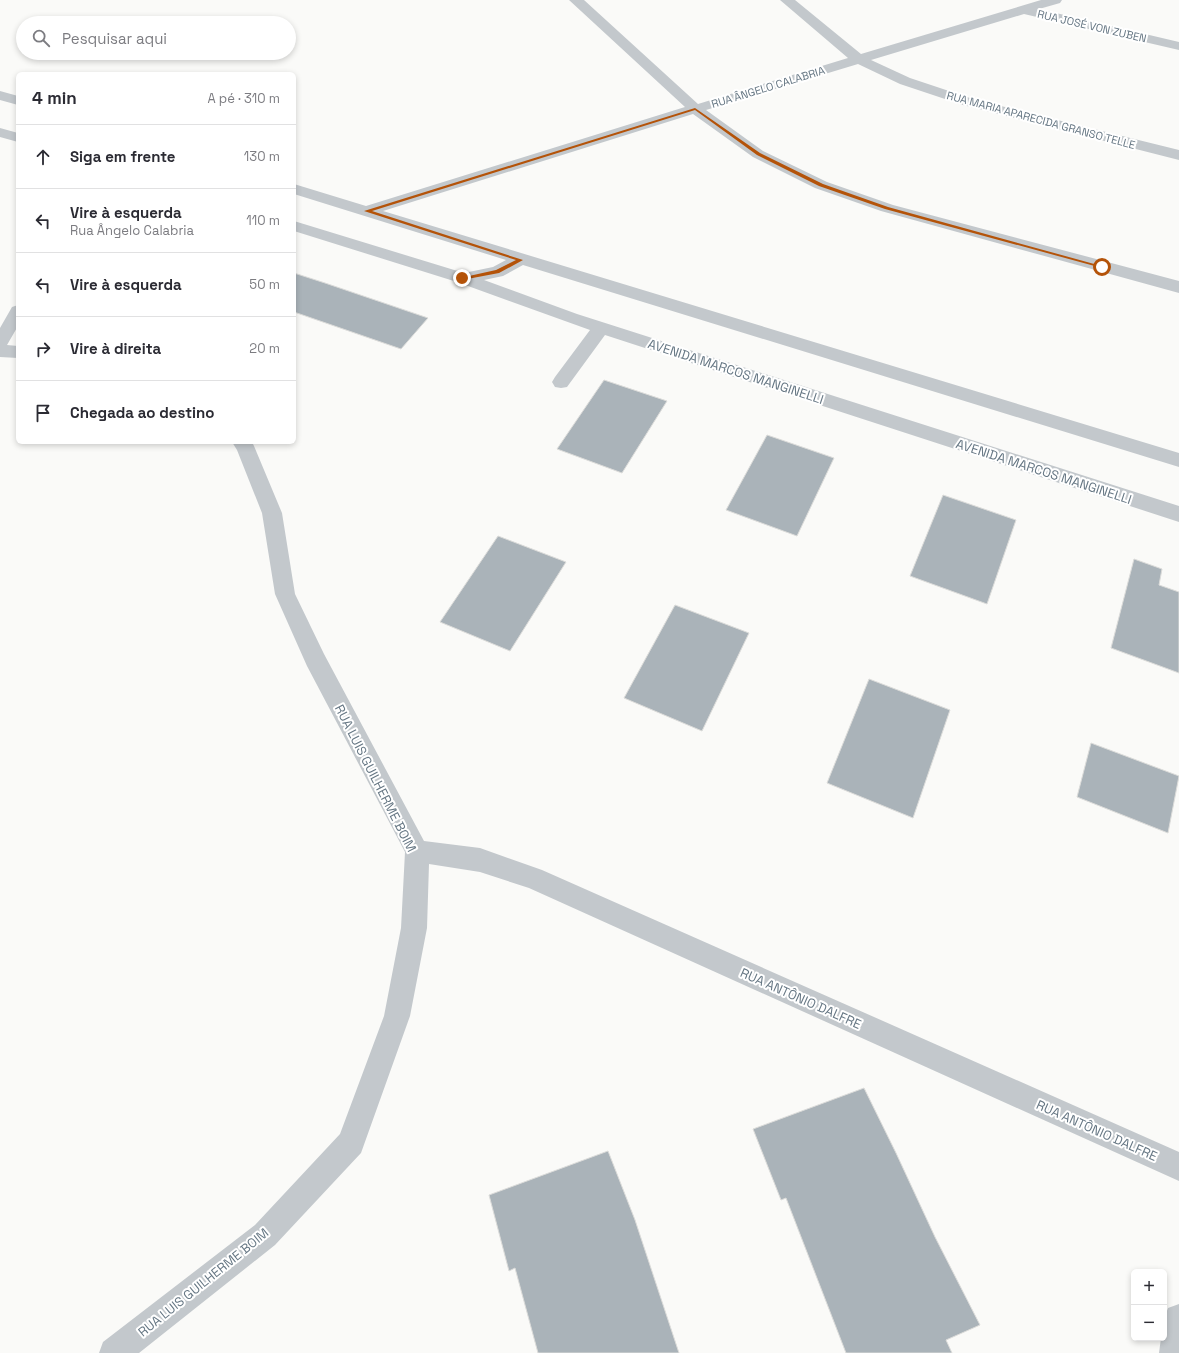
<!DOCTYPE html>
<html lang="pt">
<meta charset="utf-8">
<style>
body{margin:0;font-family:"Space Grotesk",sans-serif;background:#f2f2f3;color:#2b2b33}
.controls{position:absolute;right:12px;bottom:12px;display:grid;overflow:hidden;border-radius:6px;box-shadow:0 2px 6px #0003}
.controls button{width:36px;height:36px;display:grid;place-items:center;padding:0;border:0;border-bottom:1px solid #e1e1e2;background:#fff;color:#2b2b33;font:20px sans-serif}
.stop{position:absolute;width:12px;height:12px;margin:-9px;border:3px solid #b45309;border-radius:50%;background:#fff}
.stop.end{background:#b45309;border-color:#fff;box-shadow:0 1px 4px #0008}
.list{margin:0;padding:0;list-style:none}
h2{display:flex;justify-content:space-between;align-items:center;height:52px;margin:0;padding:0 16px;font-size:17px}
h2 small{font-size:13px;font-weight:400;color:#7c7c81}
.list li{display:grid;grid-template-columns:26px 1fr auto;gap:12px;align-items:center;box-sizing:border-box;height:64px;padding:0 16px;border-top:1px solid #e1e1e2}
.list b{display:block;font-size:15px;white-space:nowrap}
.list p{margin:0;font-size:13px;white-space:nowrap;color:#7c7c81}
.list em{font-size:13px;font-style:normal;color:#7c7c81}
.icon{flex:none;width:22px;height:22px;fill:none;stroke:currentColor;stroke-width:2;stroke-linecap:round;stroke-linejoin:round}
.map{position:relative;flex:none;width:1179px;height:1353px;overflow:hidden}
.search{position:absolute;background:#fff;box-shadow:0 2px 6px #0003;left:16px;top:16px;width:280px;height:44px;display:flex;align-items:center;gap:10px;box-sizing:border-box;padding:0 14px;border-radius:22px;color:#7c7c81;font-size:15px}
.panel{position:absolute;background:#fff;box-shadow:0 2px 6px #0003;left:16px;top:72px;width:280px;height:372px;border-radius:6px}
.map>svg:first-child{display:block}
.building{fill:#aab3b9;stroke:#dcdcda}
.lines{fill:none;stroke-linecap:round;stroke-linejoin:round}
.minor{fill:#c3c8cc;fill-rule:evenodd}
.route{fill:#b45309}
.labels{text-anchor:middle;stroke-width:4;stroke-linejoin:round;paint-order:stroke}
.far-street-label{font-size:11px;fill:#657683;stroke:#fff}
.street-label{font-size:13px;fill:#657683;stroke:#fff}
</style>
<div class="map">
<svg width="1179" height="1353" viewBox="0 0 1179 1353">
<rect width="100%" height="100%" fill="#fafaf8"/>
<path class="building" d="M294 273 325 283 428 318 401 349 294 312Z
M604 380 667 401 622 473 557 449Z
M767 435 834 458 797 536 726 510Z
M943 495 1016 520 987 604 910 576Z
M498 536 566 562 510 651 440 622Z
M1134 559 1162 569 1159 585 1179 592V673L1111 648Z
M675 605 749 633 702 731 624 698Z
M869 679 950 710 913 818 827 783Z
M1091 743 1179 776 1168 833 1077 797Z
M864 1088 896 1153 935 1237 980 1325 946 1340 952 1353H846L786 1198 781 1200 753 1129Z
M608 1151 635 1220 679 1353H538L515 1268 509 1271 489 1195Z"/>
<g class="lines">
<path class="minor" d="M569 0H584L698 104 848 58 780 0H795L861 54 1041 0H1062L1060 3 1039 9 1179 42V50L1024 14 871 60 910 78 973 99 1179 150V160L963 105 900 84 858 64 706 110 763 151 827 182 893 205 1179 281V293L881 211 815 188 753 157 693 114 383 211 1179 453V467L523 265 503 276 484 280 577 314 1179 506V522L605 335 567 387 561 388 555 387 552 382 555 377 590 330 457 282 294 231V221L464 273 493 267 506 260 294 194V184L366 206 685 107Z
M0 91 18 96V105L0 100Z
M0 128 18 133V142L0 137Z
M18 305V326L7 345 18 346V358L0 357V328L12 307Z
M232 442H252L254 446 282 513 295 594 324 654 424 841 480 848 542 870 1179 1152V1181L529 888 480 872 429 864 427 928 410 1016 361 1153 275 1245 139 1353H99L103 1342 255 1225 340 1134 384 1016 401 928 405 852 307 666 275 594 262 513 237 450Z
M1179 1304V1353H1159L1161 1338H1164V1319L1168 1308Z"/>
</g>
<path class="route" d="M695 108 760 153 823 184 888 207 1105 267 1102 268 885 209 819 186 757 155 695 110 372 211 523 260 499 273 462 280 460 278 496 270 516 260 364 211Z"/>
<g class="labels">
<g class="far-street-label">
<text transform="translate(1092 26) rotate(13)" y="4">RUA JOSÉ VON ZUBEN</text>
<text transform="translate(768 87) rotate(-17)" y="4">RUA ÂNGELO CALABRIA</text>
<text transform="translate(1041 120) rotate(15)" y="4">RUA MARIA APARECIDA GRANSO TELLE</text>
</g>
<g class="street-label">
<text transform="translate(736 371) rotate(18)" y="5">AVENIDA MARCOS MANGINELLI</text>
<text transform="translate(1044 471) rotate(18)" y="5">AVENIDA MARCOS MANGINELLI</text>
<text transform="translate(376 778) rotate(63)" y="5">RUA LUIS GUILHERME BOIM</text>
<text transform="translate(801 998) rotate(24)" y="5">RUA ANTÔNIO DALFRE</text>
<text transform="translate(1097 1130) rotate(24)" y="5">RUA ANTÔNIO DALFRE</text>
<text transform="translate(203 1282) rotate(-39)" y="5">RUA LUIS GUILHERME BOIM</text>
</g>
</g>
</svg>
<div class="controls">
<button>+</button>
<button>−</button>
</div>
<div class="stop" style="left:1102px;top:267px"></div>
<div class="stop end" style="left:462px;top:278px"></div>
<div class="search"><svg class="icon" aria-label="search" viewBox="0 0 24 24"><circle cx="10" cy="10" r="6"/><path d="M15 15l6 6"/></svg>Pesquisar aqui</div>
<section class="panel">
<h2>4 min<small>A pé · 310 m</small></h2>
<ul class="list">
<li><svg class="icon" aria-label="ahead" viewBox="0 0 24 24"><path d="M12 20V5M6 11l6-6 6 6"/></svg><div><b>Siga em frente</b></div><em>130 m</em></li>
<li><svg class="icon" aria-label="left" viewBox="0 0 24 24"><path d="M17 20v-9H6M10 6l-5 5 5 5"/></svg><div><b>Vire à esquerda</b><p>Rua Ângelo Calabria</p></div><em>110 m</em></li>
<li><svg class="icon" aria-label="left" viewBox="0 0 24 24"><path d="M17 20v-9H6M10 6l-5 5 5 5"/></svg><div><b>Vire à esquerda</b></div><em>50 m</em></li>
<li><svg class="icon" aria-label="right" viewBox="0 0 24 24"><path d="M7 20v-9h11M14 6l5 5-5 5"/></svg><div><b>Vire à direita</b></div><em>20 m</em></li>
<li><svg class="icon" aria-label="arrive" viewBox="0 0 24 24"><path d="M6 21V4h12l-3 4 3 4H6"/></svg><div><b>Chegada ao destino</b></div></li>
</ul>
</section>
</div>
